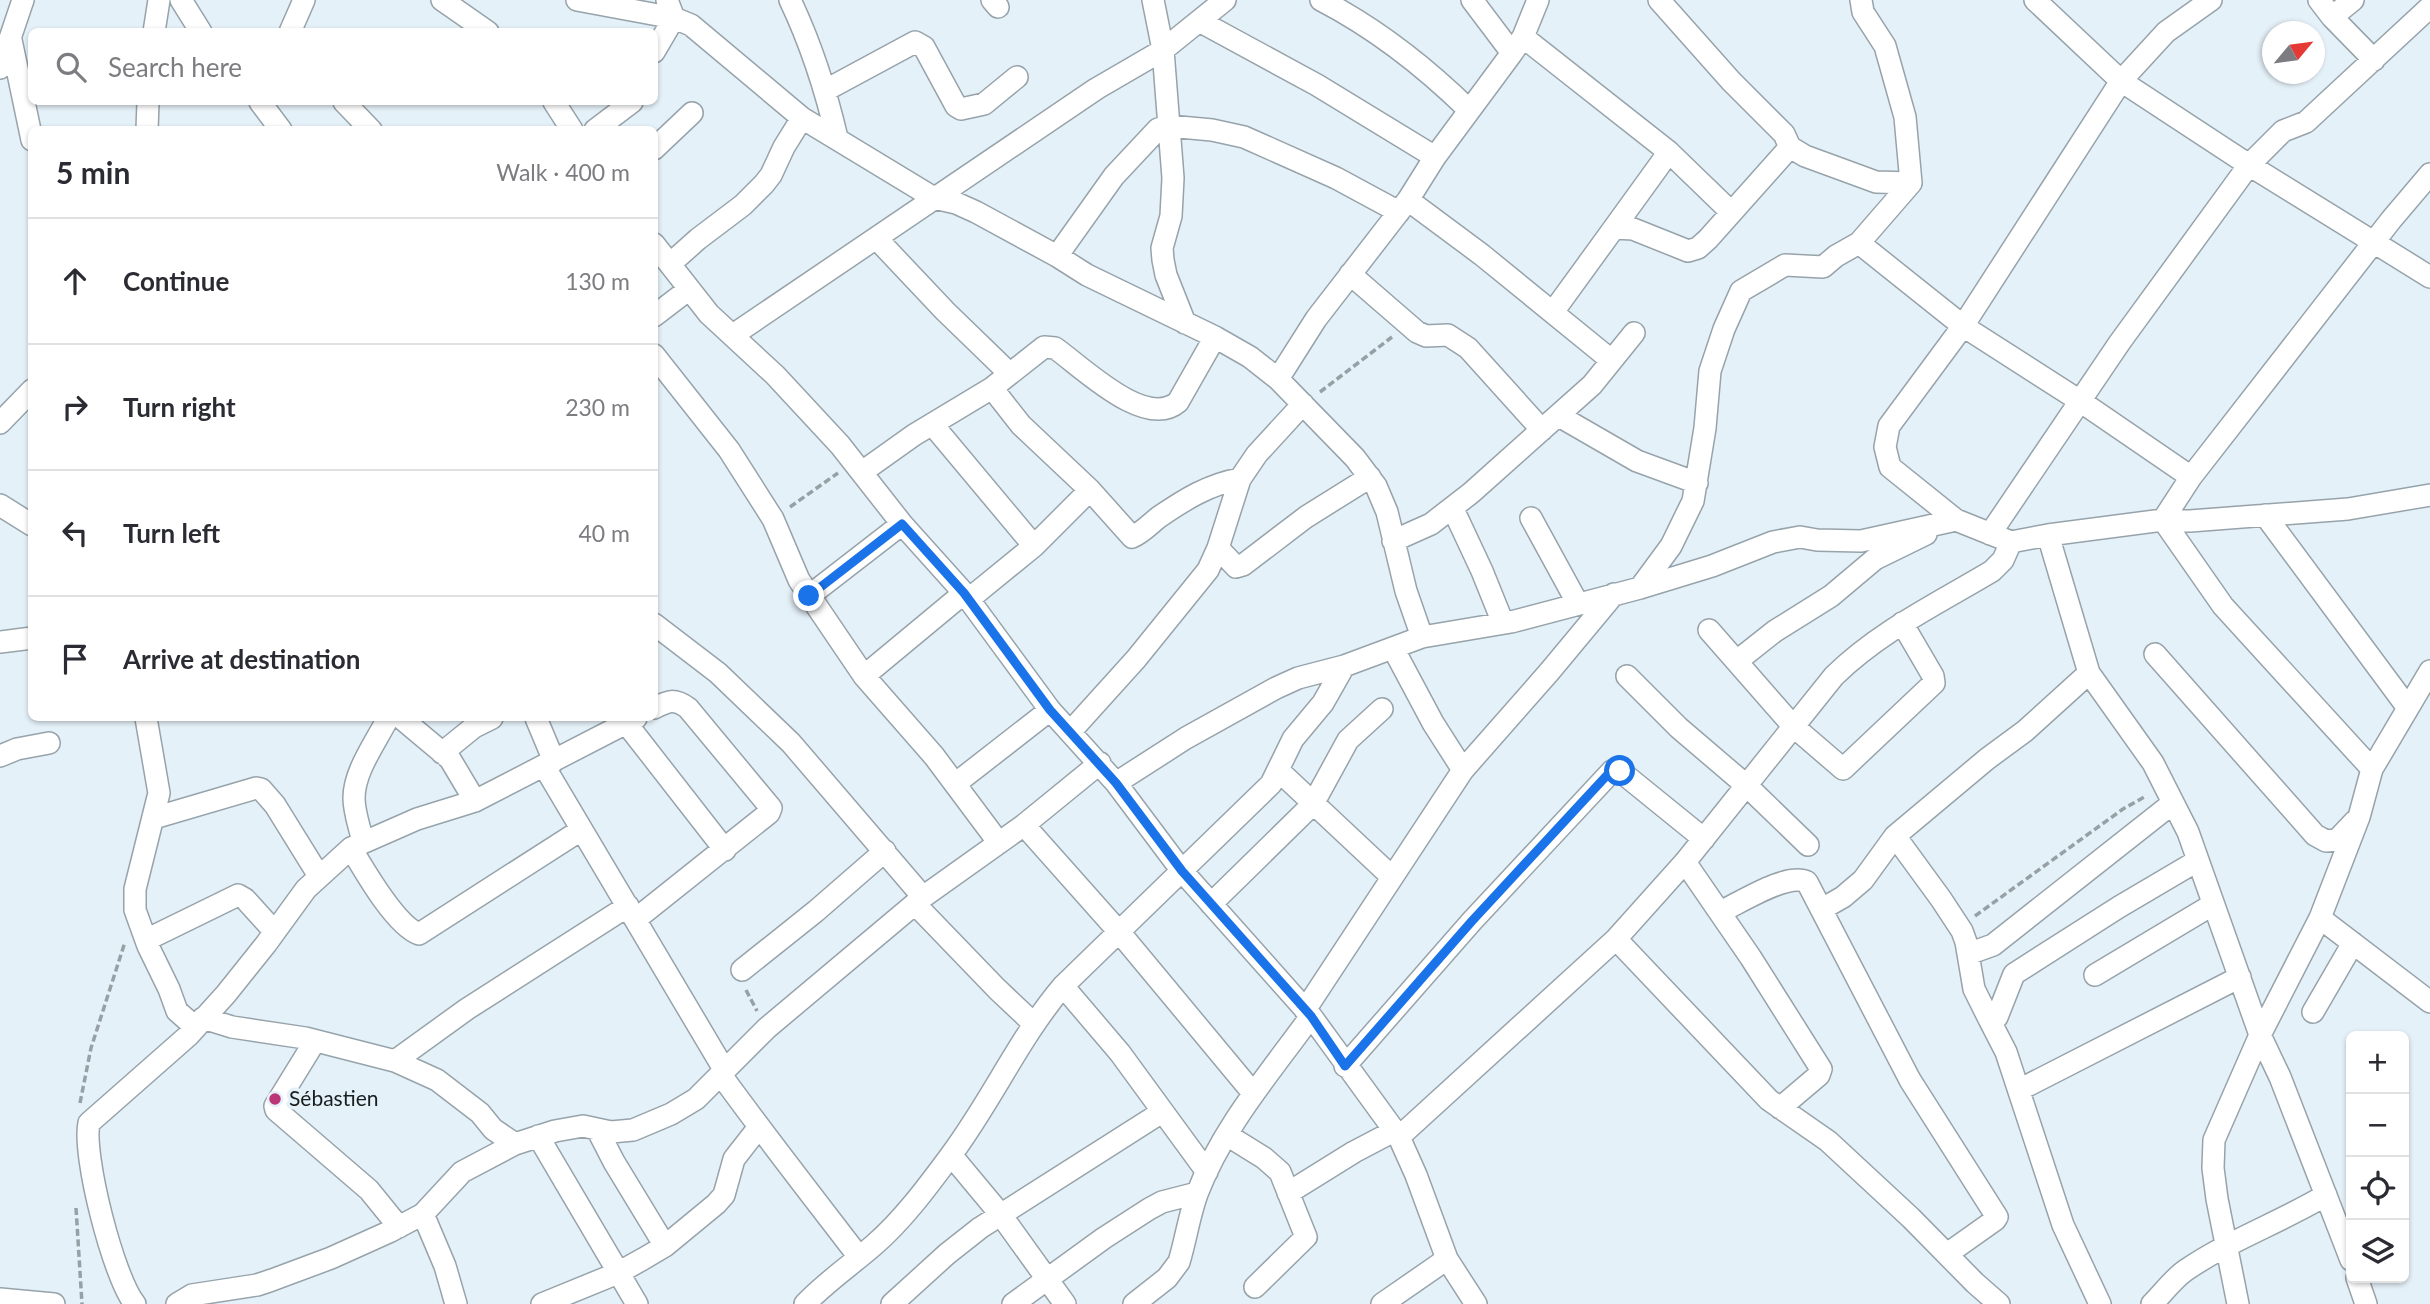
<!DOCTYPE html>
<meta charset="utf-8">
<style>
body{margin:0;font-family:Lato,sans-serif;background:#f2f2f3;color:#2b2b33}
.controls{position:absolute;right:21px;bottom:21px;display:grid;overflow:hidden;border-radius:10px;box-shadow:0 2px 5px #0004}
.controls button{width:63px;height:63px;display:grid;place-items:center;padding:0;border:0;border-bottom:2px solid #e1e1e2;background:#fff;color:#2b2b33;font:35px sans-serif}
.compass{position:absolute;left:2262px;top:21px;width:63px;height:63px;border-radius:50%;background:#fff;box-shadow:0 2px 5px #0004;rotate:61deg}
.stop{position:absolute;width:21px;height:21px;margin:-16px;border:5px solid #1a73e8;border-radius:50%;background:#fff}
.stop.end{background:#1a73e8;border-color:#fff;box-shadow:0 2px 7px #0008}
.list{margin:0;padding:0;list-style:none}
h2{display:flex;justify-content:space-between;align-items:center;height:91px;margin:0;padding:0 28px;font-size:30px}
h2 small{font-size:23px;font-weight:400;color:#7c7c81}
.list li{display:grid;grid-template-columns:46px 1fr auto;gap:21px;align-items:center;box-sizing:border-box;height:126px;padding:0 28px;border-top:2px solid #e1e1e2}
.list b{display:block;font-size:26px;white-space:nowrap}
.list em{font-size:23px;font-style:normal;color:#7c7c81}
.icon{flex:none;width:38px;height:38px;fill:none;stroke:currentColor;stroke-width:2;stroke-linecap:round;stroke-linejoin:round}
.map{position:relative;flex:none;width:2430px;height:1304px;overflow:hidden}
.search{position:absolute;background:#fff;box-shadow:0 2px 5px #0004;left:28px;top:28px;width:630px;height:77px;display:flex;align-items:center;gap:18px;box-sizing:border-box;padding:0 24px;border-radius:10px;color:#7c7c81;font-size:26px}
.panel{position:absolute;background:#fff;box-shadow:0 2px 5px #0004;left:28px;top:126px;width:630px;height:595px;border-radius:10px}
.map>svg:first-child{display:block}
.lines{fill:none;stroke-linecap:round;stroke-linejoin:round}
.street-casing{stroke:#97a3aa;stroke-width:24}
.path{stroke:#96a0a5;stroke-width:3.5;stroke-dasharray:7 3.5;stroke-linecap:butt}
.street{stroke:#fff;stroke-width:21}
.route{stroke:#1a73e8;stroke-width:9}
.poi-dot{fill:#bc3576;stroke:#e5f1f9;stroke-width:2.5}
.labels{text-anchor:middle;stroke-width:7;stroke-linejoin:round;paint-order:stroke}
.poi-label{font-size:21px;fill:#181d1f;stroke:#e5f1f9;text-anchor:start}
</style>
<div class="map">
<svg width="2430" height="1304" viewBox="0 0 2430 1304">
<rect width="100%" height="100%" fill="#e5f1f9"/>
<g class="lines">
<g class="street-casing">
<path id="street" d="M181 0 201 32
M442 0 488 32
M577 0 674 18 691 25 802 118 934 198 956 203 976 212 1057 256 1087 275 1215 337 1250 357 1278 379 1355 458 1376 486 1387 512 1406 591 1422 637
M790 0C811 44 826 91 837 138
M992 0 998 7
M1153 0 1163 50 1173 178 1171 216 1162 248 1163 260 1166 275 1185 323
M1321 0C1377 29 1424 66 1469 110
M1472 0 1512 53
M1659 0 1731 81 1784 134 1790 147 1805 156 1876 182 1911 183
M2035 0 2121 81 2249 165 2430 277
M2319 0 2332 17 2374 60
M2332 17 2353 0
M1201 22 1317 85 1435 157
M154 32 159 0
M290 32 304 0
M1523 37 1669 152 1731 212
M11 40 32 140
M654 52 674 18 667 0
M0 68 23 0
M826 90 915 42 924 47 956 106 961 109 984 104 1017 77
M260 102 281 130
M344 102 371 130
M554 102 572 130
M147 130 148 102
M595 130 632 102
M654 149 692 113
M2430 174 2391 220 2191 477 2080 401 1963 326 1889 426 1885 447 1890 467 1956 520 2011 542 2048 535 2163 520 2190 521 2348 509 2430 495
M1408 200 1482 255 1611 360
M1614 228 1669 152
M877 239 945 311 1010 374
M1859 243 1963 326 2121 81 2166 32 2211 0
M654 244 709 314 775 375 840 445 902 524 964 593 1050 710 1116 783 1182 871 1311 1016 1399 1137 1416 1175 1447 1259 1476 1304
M1057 256 1114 176 1158 129 1169 126 1212 130 1244 137 1336 178 1399 212
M670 264 698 239 743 205 764 184 771 175 784 147 802 118
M1350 274 1417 332 1426 336 1448 335 1468 348 1542 430
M1553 312 1614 228 1633 229 1688 251 1698 248 1708 239 1790 147
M654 316 688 290
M733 335 1096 89 1163 50 1225 0
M654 355 729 450 773 519 799 580 864 676 934 756 999 843
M1278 379 1316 319 1408 200 1435 157 1512 53 1523 37 1538 0
M992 388 1021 425 1090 490 1132 537C1142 533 1150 524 1159 517 1184 500 1209 484 1240 479
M1559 416 1637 461 1697 483
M0 423 32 390
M932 424 1034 546
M862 472 914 435 992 388 1044 347 1055 348C1081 366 1145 430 1178 402L1215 337
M2191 477 2163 520 2223 606 2372 769
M0 505 32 525
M1453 509 1482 571 1503 623
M2265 515 2408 708
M1531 518 1578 604
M1990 534 2120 342 2249 165 2283 131 2306 122 2430 7
M2048 535 2089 673 2153 763 2188 832 2260 1035 2280 1077 2351 1260
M1393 541 1431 524 1471 493 1592 385 1634 333
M1218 548 1236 567 1243 565 1306 517 1370 477
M1640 588 1671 546 1693 501 1705 428 1710 371 1724 329 1741 291 1785 265 1823 267 1836 256 1859 243 1911 183 1905 117 1885 46 1863 12 1861 0
M809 596 902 524
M969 599 1034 546 1090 490
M654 624 718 673 791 743 923 897
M1709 630 1793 726 1843 769 1934 683 1933 676 1902 623
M0 642 32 638
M1393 648 1433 723 1463 770
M2155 654 2315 835 2326 841 2337 840 2355 821
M1737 661 1775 631 1831 596 1875 559 1926 534
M864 676 964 593
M1627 676 1679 728 1747 786 1808 845
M146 718 159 793 135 889V910L148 946 169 989 177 1011 195 1027
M401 718 450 759 475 801
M536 718 554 761
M626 723 725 850
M1071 731 1136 659 1208 570 1218 548 1240 479 1257 454 1303 404
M442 753 474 727 492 718
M0 756 17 749 49 743
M544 766 725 1071
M1279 771 1392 877
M1116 783 1186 738 1276 688 1298 678 1344 666 1422 637 1511 622 1640 588 1712 566 1773 542 1800 537 1817 540 1861 541 1956 520
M955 784 1050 710
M154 818 256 788 261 789 275 805 319 876
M1024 825 1120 933 1253 1093
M1895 836 1941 899 1962 931 1966 942 1974 989 1989 1019
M363 842C360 828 354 813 354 798 354 771 376 742 388 718
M351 848C364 870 395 925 419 934L581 830
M1685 862 1751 958 1821 1069 1819 1075 1780 1108
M915 904 997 989 1033 1023
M1211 904 1313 804 1348 740 1382 709
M1822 909 1843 897 1863 880 1895 836 1987 759 2025 731 2089 673
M1720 912C1740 903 1787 872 1807 882L1910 1080 1997 1217 1995 1220 1947 1254
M2320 918 2430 1002
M636 919 769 813 771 808 688 708C674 698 668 701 654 708
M1616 939 1769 1100 1828 1141 1911 1218 1975 1283 1999 1304
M146 940 238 895 245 899 274 931
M1968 954 1993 945 2173 803
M742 970 816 911 885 851
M2095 975 2212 905
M1063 986 1120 1053 1207 1172
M1305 1010 1463 770 1550 671 1614 594
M2313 1012 2353 943
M203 1018 232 1027 305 1038 395 1061 437 1080 480 1113 493 1129 515 1144
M315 1041 275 1106 276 1110 369 1190 399 1227
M395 1061 467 1009 628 906
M1345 1066 1472 921 1612 771 1616 769 1625 775 1704 839
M721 1075C766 1137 813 1197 859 1257
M2019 1090 2240 977
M597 1129 614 1162 665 1246
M1227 1135 1264 1158 1280 1172 1306 1237 1255 1287
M538 1136 637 1304
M1399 1137 1616 939 1685 862 1834 676C1880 631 1937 604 1992 571L2003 560 2011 542
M951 1155 1001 1215 1065 1304
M1288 1193 1354 1152 1394 1131
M423 1214 445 1266 456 1304
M2357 1278 2366 1304
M0 1299 54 1304
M135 1304C114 1279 82 1155 89 1123L189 1035 226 994 266 944 306 889 351 848 417 819 475 801 636 718
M177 1304 192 1295 257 1285 272 1280 331 1258 391 1231 423 1214 462 1172 515 1144 555 1131 583 1126 611 1132 633 1130 671 1114 696 1099 767 1028 923 897 1024 825 1100 763
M542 1304 618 1273 643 1259 665 1246 716 1204 724 1195 734 1159 759 1127
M805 1304C826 1282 851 1265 874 1245 903 1220 928 1186 951 1155 992 1100 1019 1038 1063 986L1271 784 1293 739 1323 703 1344 666
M892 1304 947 1254 980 1228 1162 1112
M1013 1304 1104 1238 1149 1209 1162 1202 1197 1193
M1134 1304 1167 1278 1179 1262C1186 1239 1189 1216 1197 1194 1222 1128 1270 1073 1311 1016
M1382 1304 1447 1259
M2100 1304 2063 1225 2006 1052 1989 1019 1997 1017 2014 974 2119 907 2197 861
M2152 1304C2163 1293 2174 1278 2186 1270 2230 1240 2281 1222 2326 1195
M2238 1304 2217 1199 2213 1168 2214 1140 2260 1035 2320 918 2359 817 2372 769 2430 671"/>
</g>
<path class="path" d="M1320 392 1392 337
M790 507 838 473
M1975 916 2123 809 2146 796
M746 990 757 1011
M80 1103 91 1048 125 942
M76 1208 82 1304"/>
<use href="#street" class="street"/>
</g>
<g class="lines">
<path class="route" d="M809 596 902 524 964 593 1050 710 1116 783 1182 871 1311 1016 1345 1066 1472 921 1610 772 1616 769 1620 771"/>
</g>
<circle class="poi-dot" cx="275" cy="1099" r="7"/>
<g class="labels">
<g class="poi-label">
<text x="289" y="1106">Sébastien</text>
</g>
</g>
</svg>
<div class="controls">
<button>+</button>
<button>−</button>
<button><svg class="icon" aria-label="locate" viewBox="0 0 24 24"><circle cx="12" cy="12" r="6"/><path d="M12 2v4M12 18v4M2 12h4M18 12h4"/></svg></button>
<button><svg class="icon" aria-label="layers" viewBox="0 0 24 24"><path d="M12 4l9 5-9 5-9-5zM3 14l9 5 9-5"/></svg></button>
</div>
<svg class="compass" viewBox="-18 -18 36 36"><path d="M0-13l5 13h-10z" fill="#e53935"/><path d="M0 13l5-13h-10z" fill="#7c7c81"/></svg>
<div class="stop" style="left:1620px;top:771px"></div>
<div class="stop end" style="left:809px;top:596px"></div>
<div class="search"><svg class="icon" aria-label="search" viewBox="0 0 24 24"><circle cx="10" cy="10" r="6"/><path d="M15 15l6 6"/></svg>Search here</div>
<section class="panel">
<h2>5 min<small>Walk · 400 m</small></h2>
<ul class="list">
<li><svg class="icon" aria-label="ahead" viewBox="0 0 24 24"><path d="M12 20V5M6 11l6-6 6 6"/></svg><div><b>Continue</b></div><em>130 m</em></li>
<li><svg class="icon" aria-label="right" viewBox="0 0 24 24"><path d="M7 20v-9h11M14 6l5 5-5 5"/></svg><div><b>Turn right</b></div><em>230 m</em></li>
<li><svg class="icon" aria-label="left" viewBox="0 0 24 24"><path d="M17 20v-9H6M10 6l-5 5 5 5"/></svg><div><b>Turn left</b></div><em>40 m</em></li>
<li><svg class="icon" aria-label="arrive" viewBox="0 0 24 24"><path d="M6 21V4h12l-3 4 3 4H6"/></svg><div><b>Arrive at destination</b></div></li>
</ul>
</section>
</div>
